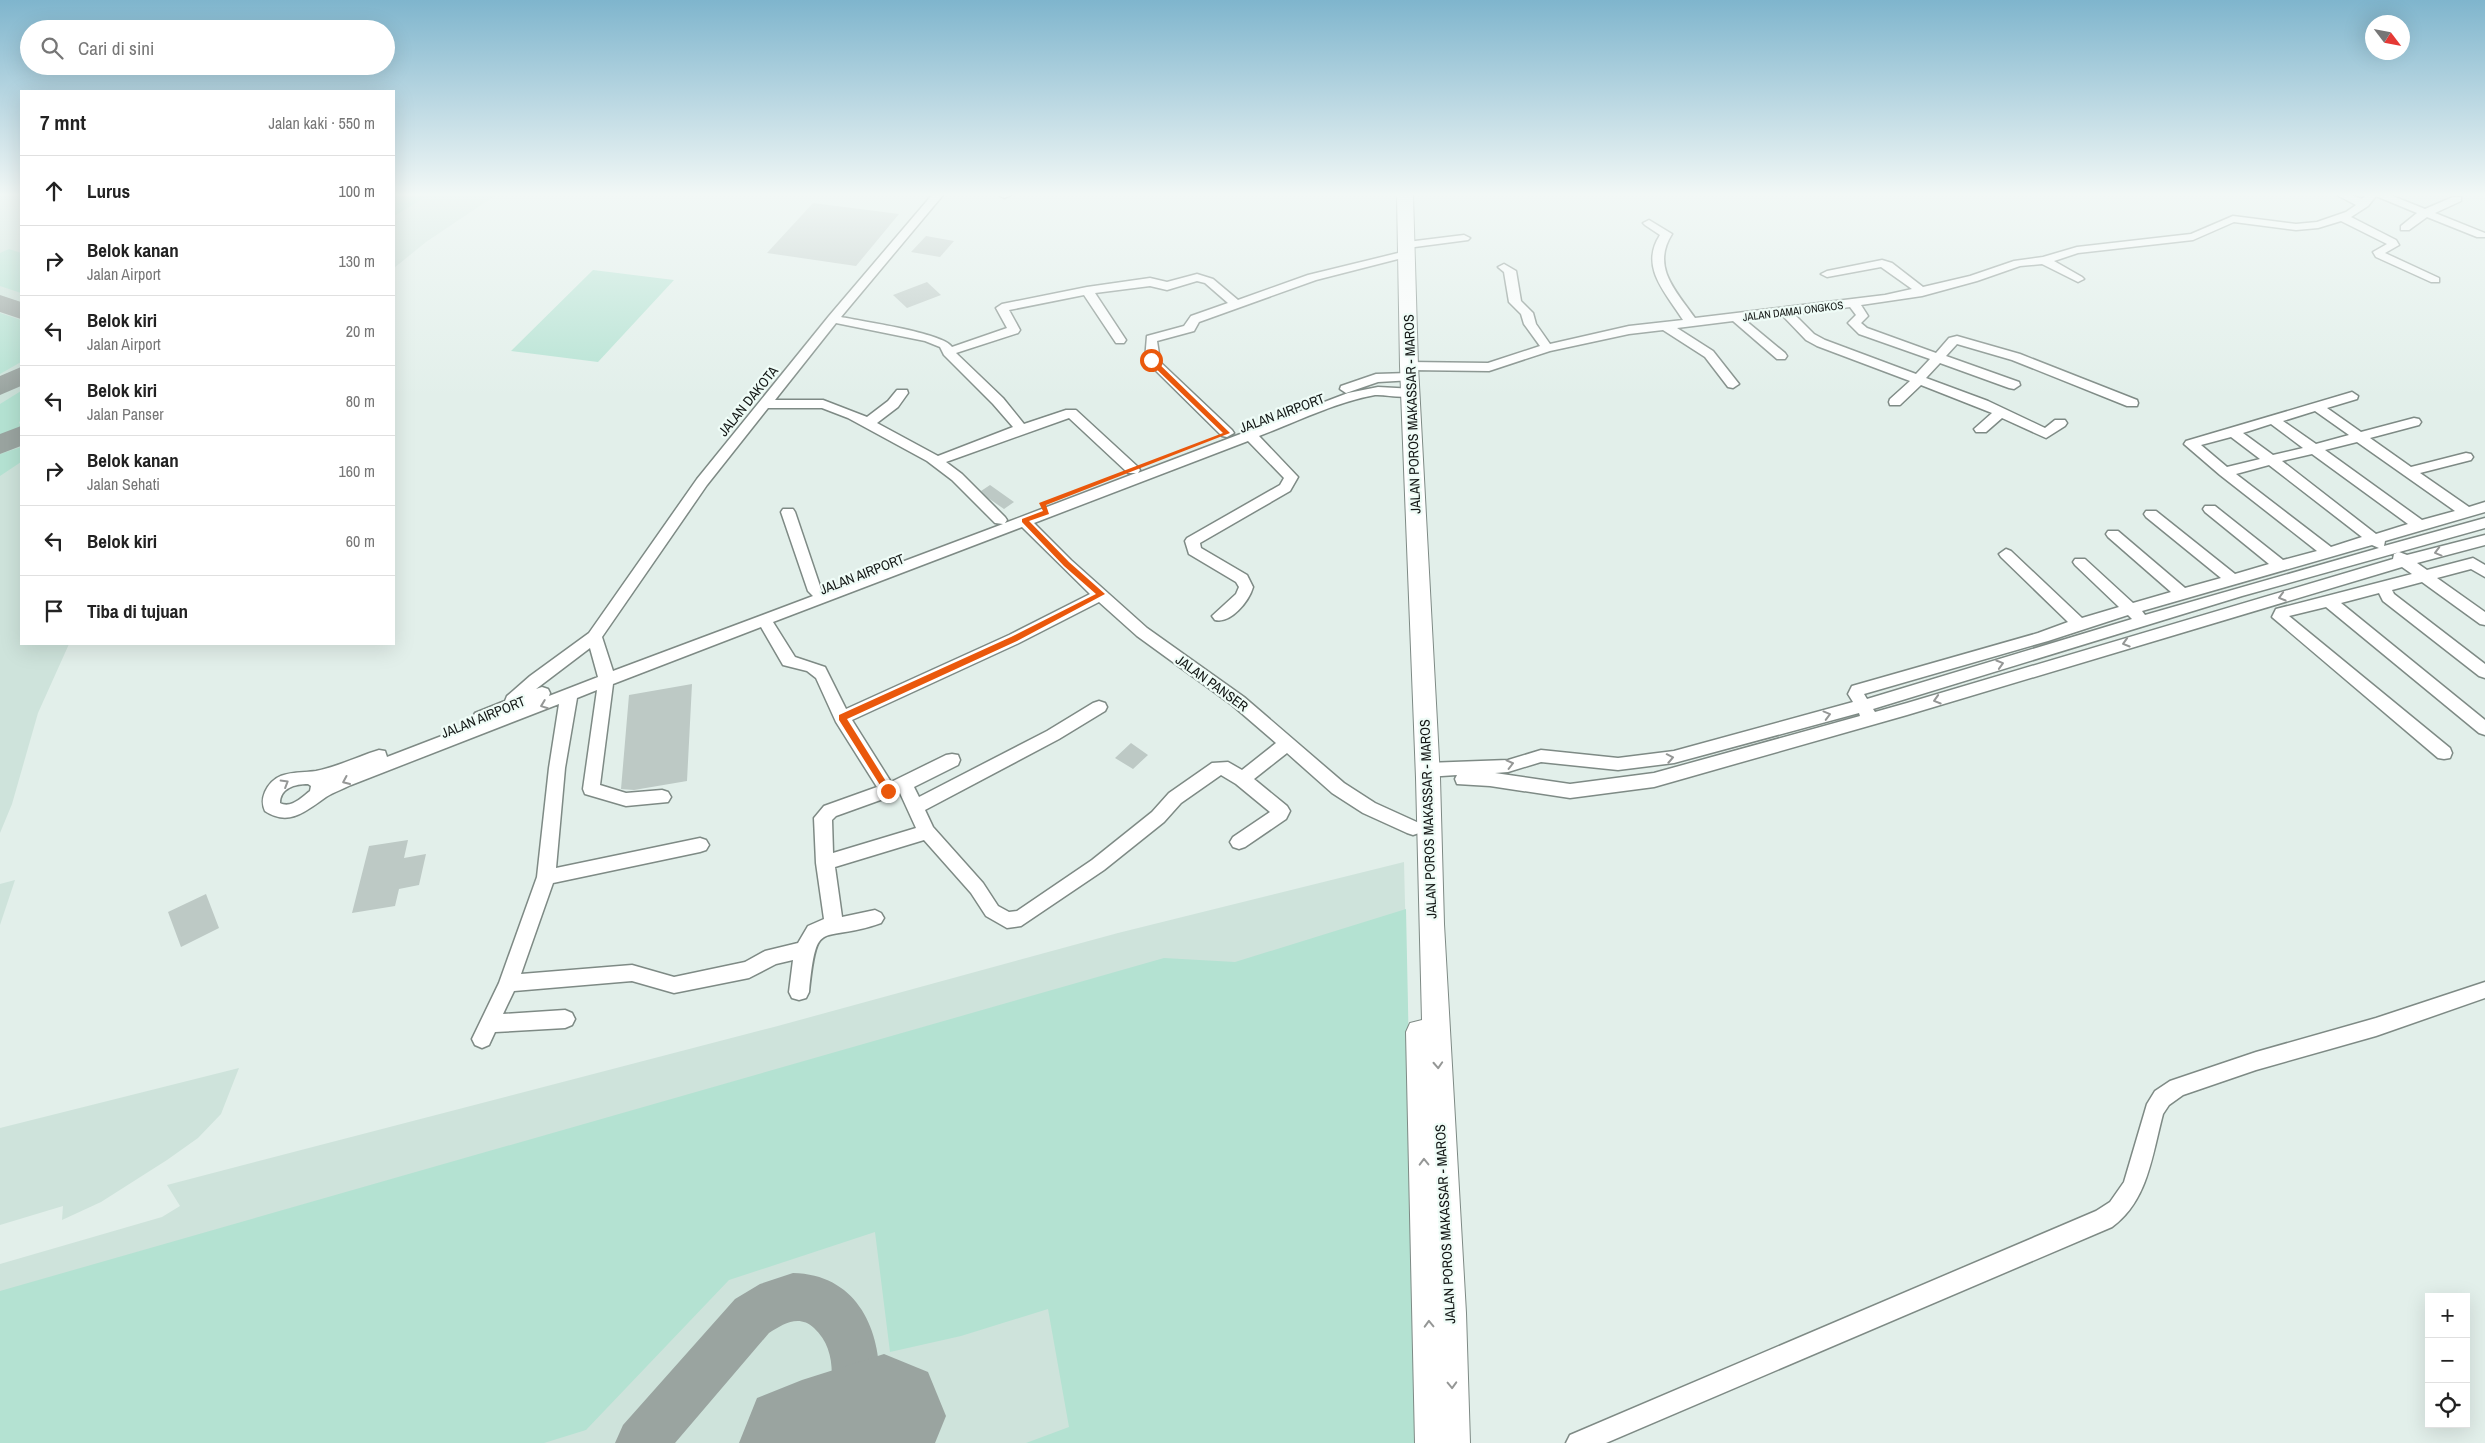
<!DOCTYPE html>
<html lang="id">
<meta charset="utf-8">
<style>
body{margin:0;font-family:"Archivo Narrow",sans-serif;background:#f2f2f2;color:#222}
.controls{position:absolute;right:15px;bottom:15px;display:grid;overflow:hidden;border-radius:0px;box-shadow:0 5px 20px #0002}
.controls button{width:45px;height:45px;display:grid;place-items:center;padding:0;border:0;border-bottom:1px solid #e0e0e0;background:#fff;color:#222;font:25px sans-serif}
.compass{position:absolute;left:2365px;top:15px;width:45px;height:45px;border-radius:50%;background:#fff;box-shadow:0 5px 20px #0002;rotate:122deg}
.stop{position:absolute;width:15px;height:15px;margin:-11px;border:4px solid #ea580c;border-radius:50%;background:#fff}
.stop.end{background:#ea580c;border-color:#fff;box-shadow:0 1px 5px #0008}
.list{margin:0;padding:0;list-style:none}
h2{display:flex;justify-content:space-between;align-items:center;height:65px;margin:0;padding:0 20px;font-size:21px}
h2 small{font-size:16px;font-weight:400;color:#767676}
.list li{display:grid;grid-template-columns:32px 1fr auto;gap:15px;align-items:center;box-sizing:border-box;height:70px;padding:0 20px;border-top:1px solid #e0e0e0}
.list b{display:block;font-size:19px;white-space:nowrap}
.list p{margin:0;font-size:16px;white-space:nowrap;color:#767676}
.list em{font-size:16px;font-style:normal;color:#767676}
.icon{flex:none;width:28px;height:28px;fill:none;stroke:currentColor;stroke-width:2;stroke-linecap:round;stroke-linejoin:round}
.map{position:relative;flex:none;width:2485px;height:1443px;overflow:hidden}
.search{position:absolute;background:#fff;box-shadow:0 5px 20px #0002;left:20px;top:20px;width:375px;height:55px;display:flex;align-items:center;gap:12px;box-sizing:border-box;padding:0 18px;border-radius:28px;color:#767676;font-size:19px}
.panel{position:absolute;background:#fff;box-shadow:0 5px 20px #0002;left:20px;top:90px;width:375px;height:555px;border-radius:0px}
.map>svg:first-child{display:block}
.built{fill:#cee3db}
.green{fill:#b4e2d2}
.lines{fill:none;stroke-linecap:round;stroke-linejoin:round}
.taxiway{fill:#9aa4a0;fill-rule:evenodd}
.runway{fill:#9aa4a0;fill-rule:evenodd}
.building{fill:#bdc9c5}
.minor-casing{stroke:#7e8a85;stroke-width:3}
.highway-casing{stroke:#7e8a85;stroke-width:2}
.minor{fill:#fff;fill-rule:evenodd}
.highway{fill:#fff;fill-rule:evenodd}
.oneway{stroke:#959796}
.route{fill:#ea580c}
.labels{text-anchor:middle;stroke-width:4.5;stroke-linejoin:round;paint-order:stroke}
.far-street-label{font-size:11px;fill:#131715;stroke:#effcf7}
.street-label{font-size:14px;fill:#131715;stroke:#effcf7}
</style>
<div class="map">
<svg width="2485" height="1443" viewBox="0 0 2485 1443">
<rect width="100%" height="100%" fill="#e2efea"/>
<path class="built" d="M0 195H21V644H69L38 713 12 804 0 833Z
M394 195H496L426 242 394 268Z
M1404 862 1418 1443H0V1264L162 1217 180 1206 167 1185 774 1027 1118 933Z
M15 880 0 925V884Z
M239 1068 221 1114 198 1138 167 1160 101 1202 62 1220 63 1206 0 1225V1128Z"/>
<path class="green" d="M394 195H429L394 216Z
M9 249 21 253V293L0 286V253Z
M593 270 674 280 598 362 511 351Z
M0 313 21 320V362L0 374Z
M21 391V421L19 422 21 427 0 437V404Z
M21 447V462L0 476V454Z
M1406 909 1417 1443H1026L1069 1427 1048 1309 961 1336 890 1352 875 1232 729 1280 586 1430 544 1443H0V1291L1164 958 1235 962Z"/>
<g class="lines">
<path class="taxiway" d="M0 295 21 302V319L0 312Z
M21 367V386L0 395V376Z
M21 426V446L0 454V434Z
M793 1273C881 1275 894 1378 867 1443H815C829 1409 845 1356 814 1328 799 1314 783 1324 769 1333L675 1443H615L623 1425 735 1299 760 1284Z"/>
<path class="runway" d="M884 1354 928 1372 946 1416 935 1443H739L757 1398 802 1380Z"/>
</g>
<path class="building" d="M813 203 899 214 856 266 767 253Z
M926 236 954 241 940 257 911 252Z
M927 282 941 295 907 308 893 295Z
M990 485 1014 502 1004 509 988 498 981 491Z
M692 684 687 781 634 790 621 789 629 695Z
M1131 743 1148 755 1133 769 1115 758Z
M408 840 404 858 426 854 419 885 399 889 395 906 352 913 369 846Z
M206 894 219 928 181 947 168 912Z"/>
<g class="lines">
<g class="minor-casing">
<path id="minor" d="M932 195H943L841 317C860 321 944 333 952 347L1007 328 996 308 1002 304 1087 287 1150 278 1167 282 1197 274 1213 279 1238 300 1308 275 1398 253 1402 254V258L1316 280 1199 322 1194 331 1157 341 1159 354 1157 359 1232 430 1234 433 1227 437 1222 436 1145 360 1147 336 1184 326 1191 316 1228 303 1205 283 1197 281 1167 290 1150 286 1095 293 1126 340 1124 343H1116L1084 295 1009 310 1020 330 1018 333 956 353 1003 398 1024 424 1066 410H1076L1138 467 1140 470 1138 473 1348 393 1378 387 1415 389 1416 392C1409 401 1387 394 1375 395 1336 402 1296 422 1259 436L1298 477 1290 491 1200 543 1201 548 1247 575 1253 587C1249 601 1231 624 1215 620L1212 616 1236 594 1239 587 1236 582 1189 554 1185 541 1187 538 1280 485 1284 478 1248 441 1034 523 1071 560 1147 628 1244 697 1344 783 1375 803 1419 823 1422 828 1419 833 1413 835 1407 833 1363 813 1332 793 1287 753 1254 779 1287 806 1290 811 1286 819 1245 847 1239 849 1233 847 1230 842 1233 837 1270 812 1236 784 1221 775 1181 803 1164 822 1104 870 1021 926 1007 928 986 916 971 893 924 840 835 867 842 917 875 910 881 913 884 918 881 923C820 945 817 914 809 992L806 998 799 1000 792 998 789 992 793 960 776 964 749 978 674 993 632 981 514 991 503 1014 565 1010 572 1013 575 1019 572 1025 565 1028 495 1032 489 1045 482 1048 475 1045 472 1039 499 983 537 877 549 768 559 704 351 785C343 789 334 792 326 797 306 811 289 827 265 811 262 804 262 799 265 792 276 769 296 774 316 771 337 767 359 756 379 750L385 751 387 757 478 722 473 717 475 713 505 701 507 696 530 676 589 633 697 479 829 316ZM836 323 925 341 940 347 944 355 993 404 1013 427 938 456 877 423 898 407 908 393 907 390H897L888 401 867 417 823 400H775ZM768 408H822L848 418 927 461 952 480 995 523 1003 524 822 592 795 512 793 509H783L781 512 808 591 813 596 613 671 602 637 707 485ZM1069 418 1128 473H1136L1005 523 1007 520 1005 517 962 474 946 462ZM1022 527 1090 594 1009 635 846 709 825 667 795 657 773 622ZM1099 602 1137 636 1232 705 1276 743 1242 770 1228 762 1212 763 1169 793 1152 812 1092 860 1017 911 1009 912 998 906 983 883 933 827 925 810 1059 739 1105 711 1107 707 1105 703 1099 701 1093 703 1047 731 919 797 914 787 958 765 960 760 958 755 952 754 946 755 891 782 852 720 1019 643ZM761 627 783 665 807 671 816 678 836 722 877 787 824 806 814 818 816 863 824 919 808 926 798 943 765 951 745 962 674 977 632 965 521 974 553 883 700 852 706 850 709 845 706 840 700 838 556 868 565 768 577 698 597 690 583 789 585 794 626 806 668 802 671 797 668 792 662 790 626 793 600 785 613 684ZM590 648 598 677 549 696 550 693 548 689 542 687 536 689ZM308 784 311 786 310 791C302 797 291 809 280 803 280 788 295 784 308 784ZM900 793 916 828 833 853 832 820 836 816Z
M999 195H1011L1004 198Z
M2337 195H2351L2362 199 2366 195H2390L2425 209 2453 197H2461V201L2435 213 2485 233V237H2477L2427 217 2409 230H2401V226L2417 213 2376 196 2368 206 2351 217 2396 240 2399 245 2385 253 2439 278V282H2431L2376 257 2373 252 2387 244 2341 221 2318 228 2296 230 2234 222 2193 240 2078 253 2054 261 2082 277 2084 279 2078 282 2042 264 2020 266 1977 281 1922 296 1861 305 1868 316 1861 323 1867 328 1936 353 1949 338 1957 336 2020 354 2137 400 2138 403 2137 406H2127L2012 360 1957 344 1946 356 2019 382 2020 385 2014 389 2009 388 1940 363 1926 378 1988 401 2045 428 2055 420H2065L2067 423 2065 426 2046 438 2002 418 1986 432H1976L1974 429 1992 413 1921 385 1900 405H1890L1889 402 1890 399 1910 381 1817 346 1806 340 1782 315 1745 320 1785 353 1787 356 1785 359H1777L1733 321 1677 328 1713 351 1739 384 1733 388 1728 387 1705 357 1663 330 1629 334 1550 351 1489 371 1409 370 1403 366 1409 362 1488 363 1540 346 1524 324 1521 314 1509 302 1504 272 1498 267 1504 264 1516 271 1521 301 1533 313 1536 324 1550 344 1629 326 1683 320C1666 293 1639 267 1660 235L1645 225 1643 223 1649 220 1672 234C1651 267 1676 291 1695 318L1885 295 1912 289 1881 267 1827 277 1821 274 1827 271 1882 260 1892 263 1923 287 1970 276 2014 261 2043 257 2077 247 2191 234 2233 216 2296 224 2317 222 2346 212 2356 205ZM1850 307 1856 315 1848 323 1859 334 1930 359 1916 374 1825 340 1814 334 1794 314Z
M1464 235 1470 238 1468 240 1407 248 1401 245 1407 242Z
M1409 373 1415 377 1413 380 1378 382 1346 393 1340 389 1341 386 1376 374Z
M2352 392 2358 396 2357 399 2327 408 2361 432 2414 418 2419 419 2421 422 2419 425 2370 438 2411 467 2466 453 2471 454 2473 457 2471 460 2420 473 2469 507 2485 502V512L2385 541 2384 546 2485 518V528L2242 596 1873 709 1875 712 1907 703 2393 559 2394 554 2399 552 2407 555 2485 535V545L2417 563 2427 570 2473 558 2485 565V577L2471 569 2437 578 2485 612V625L2480 624 2422 582 2392 590 2394 594 2485 664V678L2479 676 2383 601 2379 593 2341 603 2485 720V735L2479 733 2326 607 2289 616 2450 748 2452 753 2450 758 2444 759 2438 758 2272 617 2276 609 2412 574 2402 567 1907 715 1654 787 1570 798 1490 786 1457 784 1455 779 1457 775 1426 777 1420 775 1418 770 1420 765 1426 763 1508 760 1541 750 1618 758 1674 751 1853 702 1848 694 1852 686 2038 633 2068 622 2001 557 1999 554 2006 549 2011 551 2082 618 2119 607 2075 565 2073 562 2075 559H2085L2133 603 2171 592 2108 537 2106 534 2108 531H2118L2185 588 2221 578 2146 517 2144 514 2146 511H2156L2235 574 2269 564 2205 512 2203 509 2205 506H2215L2283 560 2317 551 2220 475 2184 444 2186 441ZM2315 411 2349 435 2316 444 2283 421ZM2271 424 2303 448 2273 455 2243 433ZM2231 437 2260 459 2227 467 2201 445ZM2357 442 2455 511 2422 520 2325 450ZM2312 454 2408 524 2376 534 2282 461ZM2269 465 2362 537 2331 547 2236 474ZM2372 545 2379 548 2145 615 2142 611ZM2128 615 2132 619 1867 699 1864 694 2048 641ZM1859 713 1860 716 1654 773 1570 784 1495 773 1508 772 1541 762 1618 770 1674 763Z
M2485 982V998L2376 1036 2256 1070 2183 1095 2169 1105 2163 1114C2152 1155 2148 1201 2112 1227L1606 1443H1566L1570 1435 2096 1211 2110 1202 2124 1182 2147 1104 2155 1091 2170 1081 2256 1052 2376 1018Z"/>
</g>
<g class="highway-casing">
<path id="highway" d="M1397 195H1413L1418 366 1440 778 1444 924 1466 1313 1470 1443H1415L1406 1032 1410 1023 1422 1020 1416 778 1400 366Z"/>
</g>
<use href="#minor" class="minor"/>
<use href="#highway" class="highway"/>
</g>
<defs><path id="oneway-chevron" d="M-2-3.5L2.5 0L-2 3.5" fill="none" stroke-width="1.6" stroke-linecap="round" stroke-linejoin="round" transform="scale(1.25)"/></defs>
<g class="oneway">
<use href="#oneway-chevron" transform="translate(2438 552) rotate(165)"/>
<use href="#oneway-chevron" transform="translate(2282 597) rotate(164)"/>
<use href="#oneway-chevron" transform="translate(2126 643) rotate(163)"/>
<use href="#oneway-chevron" transform="translate(2000 664) rotate(-17)"/>
<use href="#oneway-chevron" transform="translate(1937 700) rotate(163)"/>
<use href="#oneway-chevron" transform="translate(544 705) rotate(159)"/>
<use href="#oneway-chevron" transform="translate(1827 715) rotate(-15)"/>
<use href="#oneway-chevron" transform="translate(1670 758) rotate(-11)"/>
<use href="#oneway-chevron" transform="translate(1510 764) rotate(-14)"/>
<use href="#oneway-chevron" transform="translate(346 781) rotate(156)"/>
<use href="#oneway-chevron" transform="translate(285 783) rotate(-31)"/>
<use href="#oneway-chevron" transform="translate(1438 1065) rotate(87)"/>
<use href="#oneway-chevron" transform="translate(1424 1162) rotate(-91)"/>
<use href="#oneway-chevron" transform="translate(1429 1324) rotate(-92)"/>
<use href="#oneway-chevron" transform="translate(1452 1385) rotate(88)"/>
</g>
<linearGradient id="sky" x2="0" y2="1"><stop stop-color="#7fb5cd"/><stop offset="0.49" stop-color="#f2f8f6"/><stop offset="1" stop-color="#f2f8f6" stop-opacity="0"/></linearGradient>
<rect width="2485" height="397" fill="url(#sky)"/>
<path class="route" d="M1149 359H1154L1230 433 1046 505 1049 514 1029 521 1069 562 1105 594 1017 641 847 719 892 791 891 793H885L839 720V715L1011 637 1096 594 1064 566 1022 522V519L1043 511 1039 503 1223 433 1149 362Z"/>
<g class="labels">
<g class="far-street-label">
<text transform="translate(1793 311) rotate(-7)" y="4">JALAN DAMAI ONGKOS</text>
</g>
<g class="street-label">
<text transform="translate(748 401) rotate(-51)" y="5">JALAN DAKOTA</text>
<text transform="translate(1282 413) rotate(-20)" y="5">JALAN AIRPORT</text>
<text transform="translate(1412 414) rotate(-92)" y="5">JALAN POROS MAKASSAR - MAROS</text>
<text transform="translate(862 574) rotate(-21)" y="5">JALAN AIRPORT</text>
<text transform="translate(1212 683) rotate(36)" y="5">JALAN PANSER</text>
<text transform="translate(483 717) rotate(-22)" y="5">JALAN AIRPORT</text>
<text transform="translate(1428 819) rotate(-92)" y="5">JALAN POROS MAKASSAR - MAROS</text>
<text transform="translate(1445 1224) rotate(-93)" y="5">JALAN POROS MAKASSAR - MAROS</text>
</g>
</g>
</svg>
<div class="controls">
<button>+</button>
<button>−</button>
<button><svg class="icon" aria-label="locate" viewBox="0 0 24 24"><circle cx="12" cy="12" r="6"/><path d="M12 2v4M12 18v4M2 12h4M18 12h4"/></svg></button>
</div>
<svg class="compass" viewBox="-18 -18 36 36"><path d="M0-13l5 13h-10z" fill="#e53935"/><path d="M0 13l5-13h-10z" fill="#767676"/></svg>
<div class="stop" style="left:1151px;top:360px"></div>
<div class="stop end" style="left:888px;top:791px"></div>
<div class="search"><svg class="icon" aria-label="search" viewBox="0 0 24 24"><circle cx="10" cy="10" r="6"/><path d="M15 15l6 6"/></svg>Cari di sini</div>
<section class="panel">
<h2>7 mnt<small>Jalan kaki · 550 m</small></h2>
<ul class="list">
<li><svg class="icon" aria-label="ahead" viewBox="0 0 24 24"><path d="M12 20V5M6 11l6-6 6 6"/></svg><div><b>Lurus</b></div><em>100 m</em></li>
<li><svg class="icon" aria-label="right" viewBox="0 0 24 24"><path d="M7 20v-9h11M14 6l5 5-5 5"/></svg><div><b>Belok kanan</b><p>Jalan Airport</p></div><em>130 m</em></li>
<li><svg class="icon" aria-label="left" viewBox="0 0 24 24"><path d="M17 20v-9H6M10 6l-5 5 5 5"/></svg><div><b>Belok kiri</b><p>Jalan Airport</p></div><em>20 m</em></li>
<li><svg class="icon" aria-label="left" viewBox="0 0 24 24"><path d="M17 20v-9H6M10 6l-5 5 5 5"/></svg><div><b>Belok kiri</b><p>Jalan Panser</p></div><em>80 m</em></li>
<li><svg class="icon" aria-label="right" viewBox="0 0 24 24"><path d="M7 20v-9h11M14 6l5 5-5 5"/></svg><div><b>Belok kanan</b><p>Jalan Sehati</p></div><em>160 m</em></li>
<li><svg class="icon" aria-label="left" viewBox="0 0 24 24"><path d="M17 20v-9H6M10 6l-5 5 5 5"/></svg><div><b>Belok kiri</b></div><em>60 m</em></li>
<li><svg class="icon" aria-label="arrive" viewBox="0 0 24 24"><path d="M6 21V4h12l-3 4 3 4H6"/></svg><div><b>Tiba di tujuan</b></div></li>
</ul>
</section>
</div>
